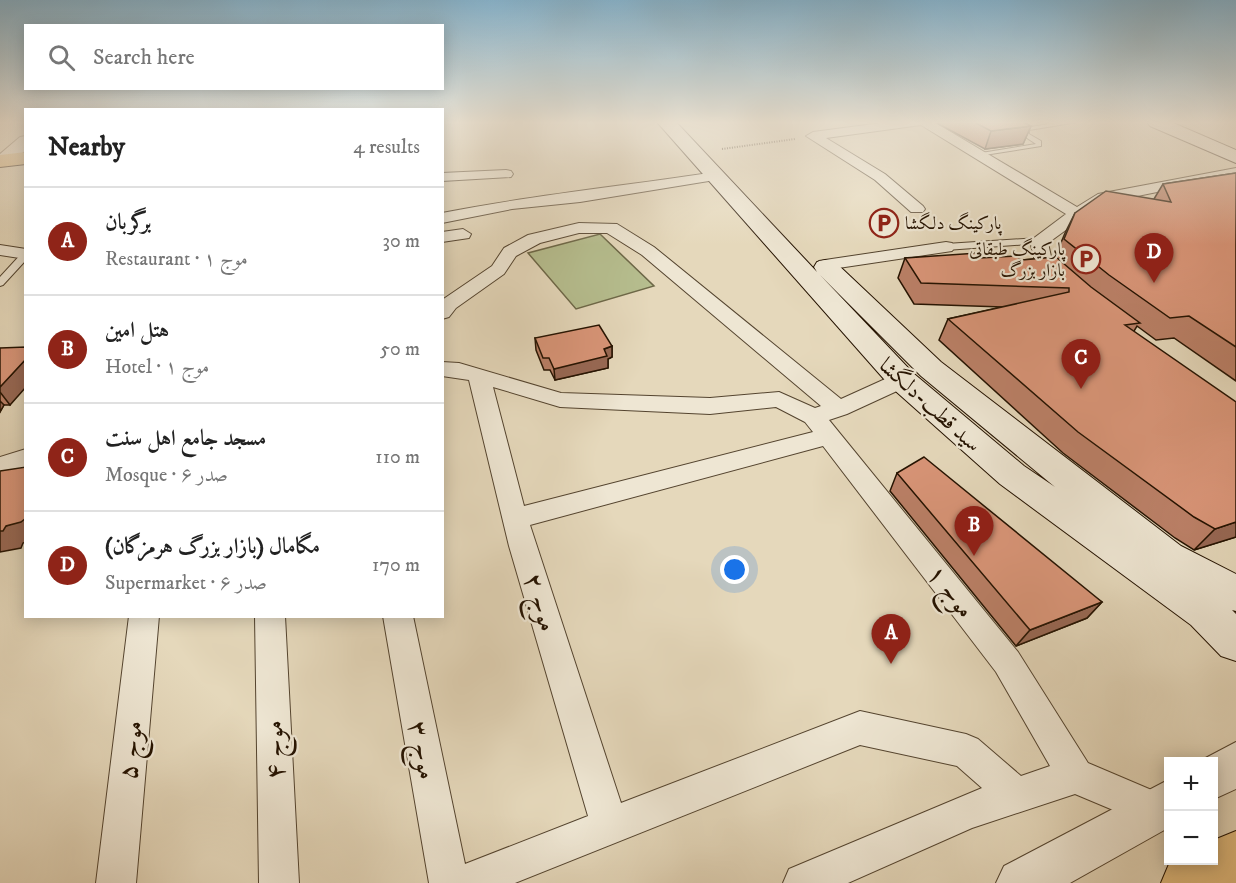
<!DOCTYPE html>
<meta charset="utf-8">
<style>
body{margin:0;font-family:"IM FELL DW Pica",Amiri,serif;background:#f6f6f6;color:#222}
.controls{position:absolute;right:18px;bottom:18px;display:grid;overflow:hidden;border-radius:0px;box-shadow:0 3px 15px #0003}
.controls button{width:54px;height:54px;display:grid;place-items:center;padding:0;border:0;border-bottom:2px solid #e0e0e0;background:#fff;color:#222;font:30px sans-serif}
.you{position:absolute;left:735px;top:570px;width:21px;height:21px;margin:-15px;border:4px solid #fff;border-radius:50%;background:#1a73e8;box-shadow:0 0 0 9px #1a73e833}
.badge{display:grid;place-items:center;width:39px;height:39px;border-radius:50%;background:#8f2418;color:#fff;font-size:20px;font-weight:700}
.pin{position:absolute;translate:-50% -50px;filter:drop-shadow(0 2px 3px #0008)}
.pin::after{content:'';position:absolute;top:32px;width:21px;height:18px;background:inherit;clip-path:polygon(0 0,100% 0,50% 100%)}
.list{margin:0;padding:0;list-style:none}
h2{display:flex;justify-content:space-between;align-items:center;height:78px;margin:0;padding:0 24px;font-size:26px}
h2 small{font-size:20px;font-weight:400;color:#767676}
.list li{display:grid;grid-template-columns:39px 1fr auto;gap:18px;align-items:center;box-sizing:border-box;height:108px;padding:0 24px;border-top:2px solid #e0e0e0}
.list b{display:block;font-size:22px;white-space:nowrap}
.list p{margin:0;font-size:20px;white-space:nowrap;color:#767676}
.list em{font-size:20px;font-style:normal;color:#767676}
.icon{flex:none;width:33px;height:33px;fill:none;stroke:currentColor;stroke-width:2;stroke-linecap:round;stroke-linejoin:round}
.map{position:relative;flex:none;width:1236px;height:883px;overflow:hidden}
.search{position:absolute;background:#fff;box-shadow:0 3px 15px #0003;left:24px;top:24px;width:420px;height:66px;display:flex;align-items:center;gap:15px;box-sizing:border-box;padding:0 21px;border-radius:0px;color:#767676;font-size:22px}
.panel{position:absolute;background:#fff;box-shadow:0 3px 15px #0003;left:24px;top:108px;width:420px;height:510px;border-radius:0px}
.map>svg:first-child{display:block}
.green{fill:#b6be8f;stroke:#6d6848;stroke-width:1.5}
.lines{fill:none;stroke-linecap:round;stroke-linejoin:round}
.service-casing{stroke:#54442f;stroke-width:2}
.minor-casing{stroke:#54442f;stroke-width:2}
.tertiary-casing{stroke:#54442f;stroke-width:2}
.secondary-casing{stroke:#241200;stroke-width:2}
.primary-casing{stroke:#241200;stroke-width:2}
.path{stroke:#241200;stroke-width:2;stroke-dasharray:1 1.5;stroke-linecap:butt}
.service{fill:#eee6d3;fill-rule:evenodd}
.minor{fill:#eee6d3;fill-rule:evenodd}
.tertiary{fill:#eee6d3;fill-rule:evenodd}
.secondary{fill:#eee6d3;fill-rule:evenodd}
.primary{fill:#e2bc7e;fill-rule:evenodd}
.wall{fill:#bb8067;stroke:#241200;stroke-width:1.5}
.shaded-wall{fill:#986854;stroke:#241200;stroke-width:1.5}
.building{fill:#d99578;stroke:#241200;stroke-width:1.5}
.labels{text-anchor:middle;stroke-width:4.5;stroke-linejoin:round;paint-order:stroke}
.far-poi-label{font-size:18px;fill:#241200;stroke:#eee6d3;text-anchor:start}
.street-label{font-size:22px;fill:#241200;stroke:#eee6d3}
.near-street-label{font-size:27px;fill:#241200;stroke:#eee6d3}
</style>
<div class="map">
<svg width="1236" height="883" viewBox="0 0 1236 883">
<rect width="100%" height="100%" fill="#e5d8bb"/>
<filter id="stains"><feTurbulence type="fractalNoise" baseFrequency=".00333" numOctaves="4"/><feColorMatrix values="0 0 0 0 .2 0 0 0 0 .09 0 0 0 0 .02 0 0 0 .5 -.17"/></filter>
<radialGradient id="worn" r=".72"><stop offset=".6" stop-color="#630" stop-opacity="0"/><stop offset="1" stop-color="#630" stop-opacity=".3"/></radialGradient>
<path class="green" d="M600 234 654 286 576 309 528 253Z"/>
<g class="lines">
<g class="service-casing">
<path id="service" d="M1062 122H1078L1029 130V134L1041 141V146L978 156 975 154 1036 144 1024 136V128Z
M1039 238 1042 239V243L946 250 942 247 946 244Z
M23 252H26V260L3 285 0 286V277Z"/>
</g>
<g class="minor-casing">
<path id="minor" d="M889 122H934L1077 207 1098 194 1236 168V176L1103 203 1048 243 1052 261 1073 280 1070 284C1058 287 1039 273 1035 261 1033 255 1032 248 1030 241L1066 214 921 125 826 138 885 174 923 206 925 209 923 212H911L875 180 806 136 813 132Z
M506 170 511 171 513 174 511 177 442 181V173Z
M716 172 723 176 721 179 580 202 512 209 442 223V213C533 195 625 186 716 172Z
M579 223 617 224 654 247 841 399 894 375 902 373 910 375 913 380 910 385 847 414 829 420 1018 652 1088 763 1168 797V823L1156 828 1075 794 972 828 848 883H783L789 869 982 788 957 766 860 745 515 883H429L383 616H413L465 864 588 816 509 546 469 380 442 376V362L459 363 561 393 710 398 779 392 815 408 821 406 642 255 607 233H579L540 243 516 256 504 274 456 308 449 317 442 319V300L492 266 504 248 528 235ZM493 387 560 407 710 414 776 407 805 422 813 432 524 506ZM823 446 996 672 1050 766 1021 776 978 739 966 734 860 711 621 803 530 525Z
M463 229 471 234 469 238 442 242V232Z
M946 242 952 243 955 247 952 251 825 270 819 269 816 265 819 261 825 260Z
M0 245 26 249V259L0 255Z
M26 449V467L0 478V457Z
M129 616H159L136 883H96Z
M255 616H285L299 883H259Z"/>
</g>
<g class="tertiary-casing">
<path id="tertiary" d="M26 136V150L8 165 0 166V154L20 137Z
M1236 742V789L1214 799V762H1198Z
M1168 780V828L1070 883H996L1004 866Z"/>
</g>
<g class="secondary-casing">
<path id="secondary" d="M657 122H676L817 272 814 267 817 262 826 260 835 262 941 362 1181 546 1236 574V611L1232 610 1236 614V661L1221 656 1191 625 1000 484 891 387ZM820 275 921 376 1055 487 1024 466 913 373Z
M1147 122H1171L1236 150V163L1150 126Z"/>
</g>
<g class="primary-casing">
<path id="primary" d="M26 152V164L0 167V155Z
M1236 831V883H1161L1169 864 1175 860H1214V840Z"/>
</g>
<path class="path" d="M722 149 795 139"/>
<use href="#service" class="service"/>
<use href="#minor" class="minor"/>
<use href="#tertiary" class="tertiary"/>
<use href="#secondary" class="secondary"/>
<use href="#primary" class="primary"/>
</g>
<path class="wall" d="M935 122H1023L1031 126 1023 144 985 149Z
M1236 173V381L1174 338 1156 340 1137 326 1134 331 1236 537 1194 550 1175 538 1063 453 939 340 948 319 1003 307 914 304 898 278 905 258H980L1022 260 1055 257 1065 233 1075 213 1154 199 1163 184Z
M535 338 612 346V357L608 359V368L555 380 550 370H544L536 350Z
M0 348 10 405H4L0 412Z
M897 473 1102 602 1087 618 1016 646 890 491Z"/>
<path class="shaded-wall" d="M1031 126 1023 144 985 149 991 131Z
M612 346V357L608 359V368L555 380 554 369Z
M26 359V387L10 405 0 392V387Z
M0 401 4 405 0 412Z
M26 518V542L23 543 21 548 0 552V531L6 526Z
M1236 522V537L1194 550 1215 529Z
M1102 602 1087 618 1016 646 1030 630Z"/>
<path class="building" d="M974 122H1023L1031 126 991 131Z
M1236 173V347L1189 316 1170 318 1109 275 1064 239 1075 213 1106 191 1171 202 1163 184Z
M978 253 980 258 1016 256 1022 260 1056 257 1091 287 1140 323 1125 325 1236 402V522L1215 529 1194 517 1078 432 948 319 1069 292V288L921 283 905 258Z
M599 325 612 346 604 349 607 356 554 369 549 358H543L535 338Z
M26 347V359L0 387V348Z
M924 457 1102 602 1030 630 897 473Z
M26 467V518L21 522 6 526 3 531H0V471Z"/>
<linearGradient id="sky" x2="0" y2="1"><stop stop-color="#87b6d1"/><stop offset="0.5" stop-color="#f3ede0"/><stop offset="1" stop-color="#f3ede0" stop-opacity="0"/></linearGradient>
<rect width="1236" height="245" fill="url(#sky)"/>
<defs>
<g id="parking-ring" transform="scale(1.5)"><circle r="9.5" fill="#eee6d3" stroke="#8f2418" stroke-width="1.5"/><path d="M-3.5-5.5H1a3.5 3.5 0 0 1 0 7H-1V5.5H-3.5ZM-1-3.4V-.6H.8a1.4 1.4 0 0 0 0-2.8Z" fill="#8f2418"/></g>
</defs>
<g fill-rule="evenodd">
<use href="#parking-ring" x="884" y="223"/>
<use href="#parking-ring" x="1086" y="259"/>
</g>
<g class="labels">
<g class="far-poi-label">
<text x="905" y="229">پارکینگ دلگشا</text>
<text x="1065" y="255" text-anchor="end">پارکینگ طبقاتی<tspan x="1065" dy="21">بازار بزرگ</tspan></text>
</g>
<g class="street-label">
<text transform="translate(931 404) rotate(42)" y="8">سید قطب-دلگشا</text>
</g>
<g class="near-street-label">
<text transform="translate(951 591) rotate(52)" y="9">موج ۱</text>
<text transform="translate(541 602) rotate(73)" y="9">موج ۲</text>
<text transform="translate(130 750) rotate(-84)" y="9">موج ۵</text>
<text transform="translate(274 750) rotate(-92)" y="9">موج ۴</text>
<text transform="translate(423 750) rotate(79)" y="9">موج ۳</text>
</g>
</g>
<rect width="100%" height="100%" filter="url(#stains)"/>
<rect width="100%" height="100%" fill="url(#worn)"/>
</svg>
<div class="controls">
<button>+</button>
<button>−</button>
</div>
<div class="you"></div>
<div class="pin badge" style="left:891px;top:664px">A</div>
<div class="pin badge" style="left:974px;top:556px">B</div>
<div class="pin badge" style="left:1081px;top:389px">C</div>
<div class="pin badge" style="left:1154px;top:283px">D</div>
<div class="search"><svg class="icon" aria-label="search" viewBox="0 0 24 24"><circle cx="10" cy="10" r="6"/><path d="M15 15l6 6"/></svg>Search here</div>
<section class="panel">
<h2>Nearby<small>4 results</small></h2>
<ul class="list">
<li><span class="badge">A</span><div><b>برگربان</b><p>Restaurant · موج ۱</p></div><em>30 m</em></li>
<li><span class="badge">B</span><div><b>هتل امین</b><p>Hotel · موج ۱</p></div><em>50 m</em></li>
<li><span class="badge">C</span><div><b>مسجد جامع اهل سنت</b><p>Mosque · صدر ۶</p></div><em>110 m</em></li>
<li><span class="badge">D</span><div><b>مگامال (بازار بزرگ هرمزگان)</b><p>Supermarket · صدر ۶</p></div><em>170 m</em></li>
</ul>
</section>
</div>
